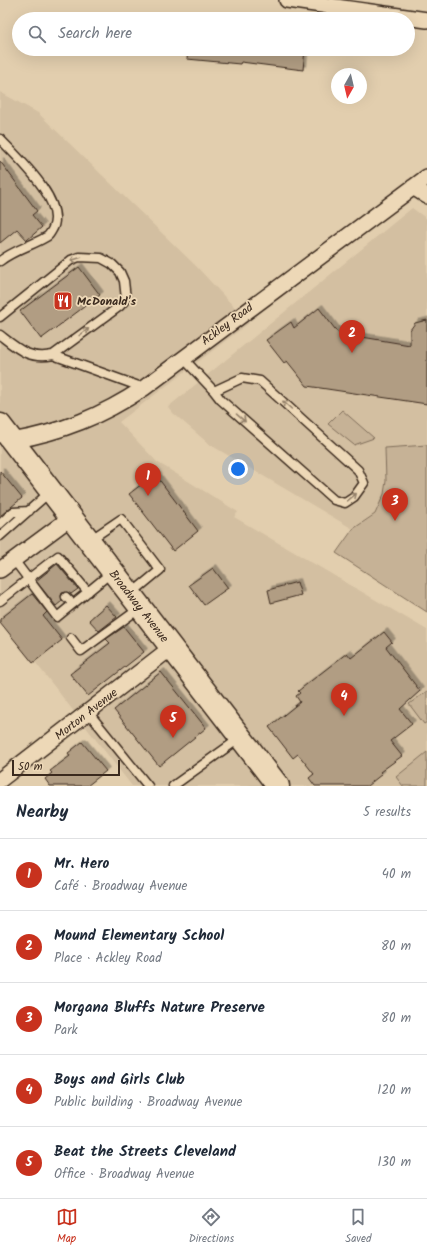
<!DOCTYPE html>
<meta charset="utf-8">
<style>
body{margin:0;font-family:Kalam,sans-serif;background:#f6f6f7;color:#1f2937}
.compass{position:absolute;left:331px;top:68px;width:36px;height:36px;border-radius:50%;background:#fff;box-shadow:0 4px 16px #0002;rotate:188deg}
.scale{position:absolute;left:12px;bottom:10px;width:108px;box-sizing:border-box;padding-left:4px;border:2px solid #3b2a1e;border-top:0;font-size:11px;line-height:14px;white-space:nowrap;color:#3b2a1e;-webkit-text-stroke:3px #edd8b7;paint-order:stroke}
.you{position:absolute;left:238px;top:469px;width:14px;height:14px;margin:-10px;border:3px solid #fff;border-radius:50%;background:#1a73e8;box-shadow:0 0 0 6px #1a73e833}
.badge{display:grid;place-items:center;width:26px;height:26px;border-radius:50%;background:#c8321e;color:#fff;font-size:13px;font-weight:700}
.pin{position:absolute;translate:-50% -33px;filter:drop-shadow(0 1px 2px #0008)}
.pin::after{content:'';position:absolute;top:21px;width:14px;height:12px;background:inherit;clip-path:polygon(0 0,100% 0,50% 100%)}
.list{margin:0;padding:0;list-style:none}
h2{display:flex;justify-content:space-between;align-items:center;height:52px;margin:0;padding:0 16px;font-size:17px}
h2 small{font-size:13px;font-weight:400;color:#747a83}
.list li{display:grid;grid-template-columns:26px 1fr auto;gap:12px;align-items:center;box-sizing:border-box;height:72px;padding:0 16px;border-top:1px solid #e0e1e3}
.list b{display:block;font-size:15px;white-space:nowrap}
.list p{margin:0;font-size:13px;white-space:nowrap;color:#747a83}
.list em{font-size:13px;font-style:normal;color:#747a83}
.icon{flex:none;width:22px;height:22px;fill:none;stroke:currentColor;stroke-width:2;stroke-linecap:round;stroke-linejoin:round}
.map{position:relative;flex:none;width:427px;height:786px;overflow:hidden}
.search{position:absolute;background:#fff;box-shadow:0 4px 16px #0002;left:12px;right:12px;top:12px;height:44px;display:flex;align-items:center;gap:10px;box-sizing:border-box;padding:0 14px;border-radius:22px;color:#747a83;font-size:15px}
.sheet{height:412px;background:#fff}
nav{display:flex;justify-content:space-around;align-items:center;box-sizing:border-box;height:56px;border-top:1px solid #e0e1e3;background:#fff;font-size:11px;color:#747a83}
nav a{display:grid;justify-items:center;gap:2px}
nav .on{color:#c8321e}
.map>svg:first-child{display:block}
.built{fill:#d3bfa1}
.green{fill:#c6b296;stroke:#806e5a}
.building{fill:#b19d83;stroke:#3b2a1e;filter:url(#shadow)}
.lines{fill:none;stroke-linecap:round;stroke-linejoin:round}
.service-casing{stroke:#3b2a1e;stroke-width:11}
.minor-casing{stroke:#3b2a1e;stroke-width:18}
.primary-casing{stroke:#3b2a1e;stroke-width:25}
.service{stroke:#edd8b7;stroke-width:8}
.minor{stroke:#edd8b7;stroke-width:15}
.primary{stroke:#edd8b7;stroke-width:22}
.oneway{stroke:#94816a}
.labels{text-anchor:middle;stroke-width:3.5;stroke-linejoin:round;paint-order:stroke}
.poi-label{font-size:12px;font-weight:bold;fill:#3b2a1e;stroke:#edd8b7;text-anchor:start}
.street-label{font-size:12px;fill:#3b2a1e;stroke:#edd8b7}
</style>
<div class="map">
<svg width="427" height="786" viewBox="0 0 427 786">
<defs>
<filter id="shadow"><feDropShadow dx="3.5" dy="-3.5" stdDeviation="0" flood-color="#0004"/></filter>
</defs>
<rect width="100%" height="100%" fill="#e2ceae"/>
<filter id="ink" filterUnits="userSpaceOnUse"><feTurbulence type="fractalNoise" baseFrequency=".025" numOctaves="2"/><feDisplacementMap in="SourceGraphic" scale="8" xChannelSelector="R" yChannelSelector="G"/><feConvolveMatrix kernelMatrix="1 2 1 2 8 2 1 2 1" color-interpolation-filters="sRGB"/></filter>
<g filter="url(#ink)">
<path class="built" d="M0 92 38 113 196 266 249 323 119 422 157 462 238 512 234 517 427 630V786H132L0 617Z
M412 208 427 219V445L385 448 386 481 384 494 375 514 353 529 209 444 173 413 168 407Z"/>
<path class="green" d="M342 410 374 438 354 445 328 424Z
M427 445V612L336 553 353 529 375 514 384 494 386 481 385 448Z
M427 691V722L424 724 409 704Z
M427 752V786H403L396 777Z"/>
<path class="building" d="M188 49H305L303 70 241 62 240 64 187 59Z
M0 161 37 211 32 215 42 227 27 240 17 229 0 243Z
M79 267 100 295 41 339 20 311Z
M319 308 338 333 410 345V330L415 323 427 320V404L307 386 287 361 284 363 266 340 291 322 294 328Z
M0 471 22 498 0 516Z
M155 474 198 531 173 551 129 494Z
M57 564 78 589 71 594 67 592 62 593 61 596 62 601 56 606 36 581Z
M213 568 228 588 204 605 189 585Z
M297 582 301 595 271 603 268 590Z
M32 594 47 612 43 616 62 640 33 663 0 622V619Z
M106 605 117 617 99 631 89 620Z
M124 627 144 652 88 696 70 674 110 643 106 639Z
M384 632 392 642 386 647 420 691 400 709 412 724 390 741 402 756 380 772 382 774 367 786H315L309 778 314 774 298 754 293 758 269 727 300 702 296 696 300 693 298 691 347 653 351 658Z
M161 672 206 728 159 766 114 710Z
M82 742 106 771 87 786H50L45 779 52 773 50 771 70 756 68 753Z"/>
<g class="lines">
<g class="service-casing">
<path id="service" d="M0 139C17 157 68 203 52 230 50 233 49 236 46 237 31 246 14 250 0 261
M0 317 71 260 79 257 101 258 112 264 120 272 124 281 126 299 120 306 53 355
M0 335C18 349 29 360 53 355L144 388
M183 358 214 391 221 400 334 500 345 503 354 497 364 483 358 470 260 381 242 378 214 391
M0 524 13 512 29 511
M0 536 50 492
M90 540 121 519 160 570 131 594
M14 560 57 617 112 572
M66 597 73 604
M0 601 58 556 88 592
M71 638 81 651 140 608
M88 712 148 786
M173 786 240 738"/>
</g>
<g class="minor-casing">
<path id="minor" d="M287 0 427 20
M413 187 427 196
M12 441C62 432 102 416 144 388L427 177
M0 570 70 518
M0 780 172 647"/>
</g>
<g class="primary-casing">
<path id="primary" d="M0 425 278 786"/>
</g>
<use href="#service" class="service"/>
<use href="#minor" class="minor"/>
<use href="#primary" class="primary"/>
</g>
<defs><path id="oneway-shaft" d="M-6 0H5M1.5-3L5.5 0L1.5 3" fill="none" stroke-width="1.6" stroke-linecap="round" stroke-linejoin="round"/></defs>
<g class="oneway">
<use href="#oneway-shaft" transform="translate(76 259) rotate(163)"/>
<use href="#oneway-shaft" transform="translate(84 332) rotate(-36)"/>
<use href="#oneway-shaft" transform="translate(287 405) rotate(-138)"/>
<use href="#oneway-shaft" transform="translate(241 418) rotate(41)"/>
<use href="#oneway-shaft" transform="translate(352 497) rotate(-40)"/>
</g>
</g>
<defs>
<g id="restaurant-square" transform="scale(1)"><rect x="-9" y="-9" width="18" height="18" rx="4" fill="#c8321e" stroke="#edd8b7"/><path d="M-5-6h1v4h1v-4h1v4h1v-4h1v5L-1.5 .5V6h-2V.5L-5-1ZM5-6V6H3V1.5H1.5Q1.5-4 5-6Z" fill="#fff"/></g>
</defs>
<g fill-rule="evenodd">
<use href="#restaurant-square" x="63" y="301"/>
</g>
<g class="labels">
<g class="poi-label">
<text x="77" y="305">McDonald's</text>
</g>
<g class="street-label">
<text transform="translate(227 324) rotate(-37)" y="4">Ackley Road</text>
<text transform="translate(139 606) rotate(52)" y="4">Broadway Avenue</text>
<text transform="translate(86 714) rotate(-38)" y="4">Morton Avenue</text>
</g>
</g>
</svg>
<svg class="compass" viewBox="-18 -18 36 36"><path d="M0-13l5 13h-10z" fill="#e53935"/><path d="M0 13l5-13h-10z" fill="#747a83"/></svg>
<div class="scale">50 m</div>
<div class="you"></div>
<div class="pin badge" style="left:148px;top:496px">1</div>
<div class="pin badge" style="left:352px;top:353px">2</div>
<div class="pin badge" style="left:395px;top:521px">3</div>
<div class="pin badge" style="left:344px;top:716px">4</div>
<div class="pin badge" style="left:173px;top:738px">5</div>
<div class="search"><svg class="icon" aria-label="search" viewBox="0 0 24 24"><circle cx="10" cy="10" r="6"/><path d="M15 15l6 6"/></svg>Search here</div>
</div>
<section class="sheet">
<h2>Nearby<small>5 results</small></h2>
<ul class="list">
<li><span class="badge">1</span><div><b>Mr. Hero</b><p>Café · Broadway Avenue</p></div><em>40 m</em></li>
<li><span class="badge">2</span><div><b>Mound Elementary School</b><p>Place · Ackley Road</p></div><em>80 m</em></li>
<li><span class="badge">3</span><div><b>Morgana Bluffs Nature Preserve</b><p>Park</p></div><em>80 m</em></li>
<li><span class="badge">4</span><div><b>Boys and Girls Club</b><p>Public building · Broadway Avenue</p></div><em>120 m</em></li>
<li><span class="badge">5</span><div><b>Beat the Streets Cleveland</b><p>Office · Broadway Avenue</p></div><em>130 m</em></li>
</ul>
</section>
<nav>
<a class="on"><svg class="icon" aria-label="map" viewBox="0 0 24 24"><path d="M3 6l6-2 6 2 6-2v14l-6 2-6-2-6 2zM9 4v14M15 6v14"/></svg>Map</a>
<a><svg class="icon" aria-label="directions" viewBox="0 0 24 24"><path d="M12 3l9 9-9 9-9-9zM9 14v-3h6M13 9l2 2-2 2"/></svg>Directions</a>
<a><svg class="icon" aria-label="saved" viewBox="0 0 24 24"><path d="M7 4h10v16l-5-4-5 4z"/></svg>Saved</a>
</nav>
